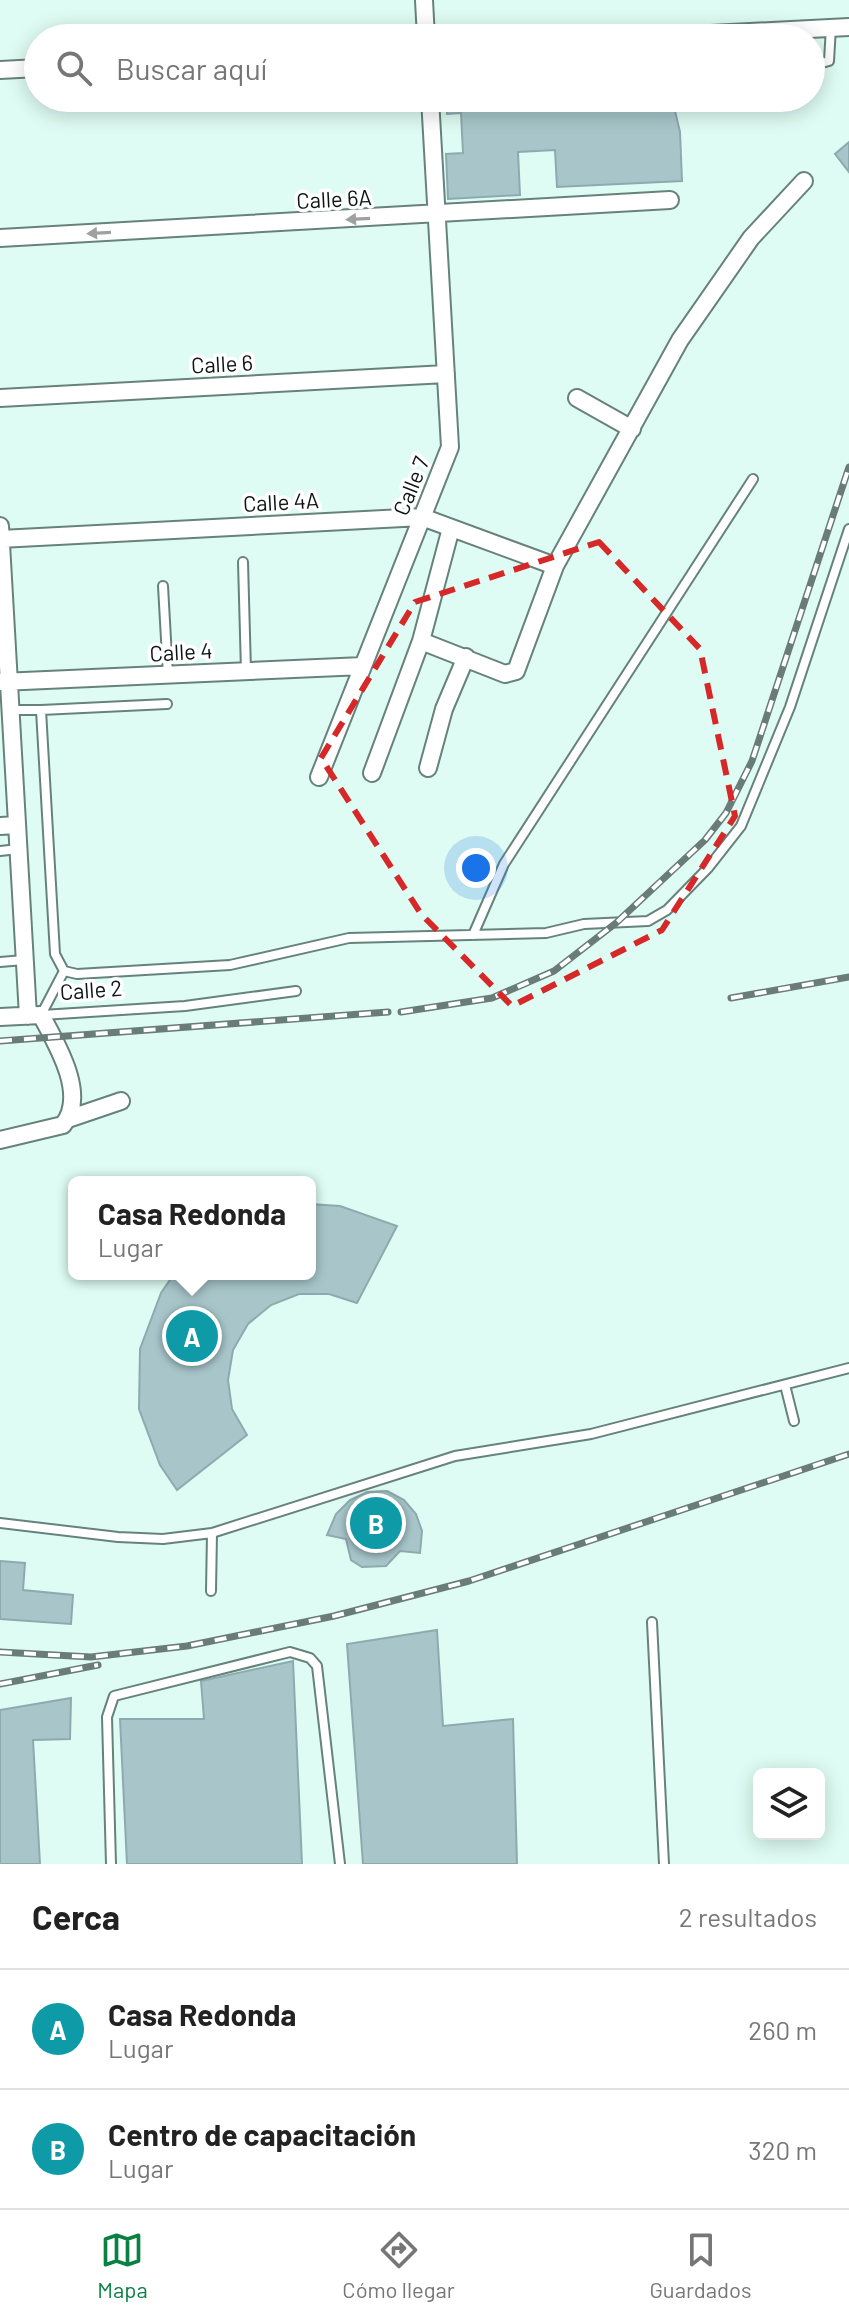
<!DOCTYPE html>
<html lang="es">
<meta charset="utf-8">
<style>
body{margin:0;font-family:Barlow,sans-serif;background:#f6f6f6;color:#222}
.controls{position:absolute;right:24px;bottom:24px;display:grid;overflow:hidden;border-radius:12px;box-shadow:0 4px 20px #0003}
.controls button{width:72px;height:72px;display:grid;place-items:center;padding:0;border:0;border-bottom:2px solid #e0e0e0;background:#fff;color:#222;font:40px sans-serif}
.you{position:absolute;left:476px;top:868px;width:28px;height:28px;margin:-20px;border:6px solid #fff;border-radius:50%;background:#1a73e8;box-shadow:0 0 0 12px #1a73e833}
.badge{display:grid;place-items:center;width:52px;height:52px;border-radius:50%;background:#0b8043;color:#fff;font-size:26px;font-weight:700}
.pin{position:absolute;translate:-50% -50%;border:4px solid #fff;box-shadow:0 2px 8px #0006}
.popup{position:absolute;left:68px;top:1176px;width:248px;height:104px;box-sizing:border-box;display:grid;place-content:center;border-radius:12px;background:#fff;filter:drop-shadow(0 2px 6px #0005);font-size:26px;white-space:nowrap;color:#767676}
.popup b{font-size:30px;color:#222}
.popup::after{content:'';position:absolute;left:50%;top:100%;margin-left:-16px;border:16px solid transparent;border-top-color:#fff}
.list{margin:0;padding:0;list-style:none}
h2{display:flex;justify-content:space-between;align-items:center;height:104px;margin:0;padding:0 32px;font-size:34px}
h2 small{font-size:26px;font-weight:400;color:#767676}
.list li{display:grid;grid-template-columns:52px 1fr auto;gap:24px;align-items:center;box-sizing:border-box;height:120px;padding:0 32px;border-top:2px solid #e0e0e0}
.list b{display:block;font-size:30px;white-space:nowrap}
.list p{margin:0;font-size:26px;white-space:nowrap;color:#767676}
.list em{font-size:26px;font-style:normal;color:#767676}
.icon{flex:none;width:44px;height:44px;fill:none;stroke:currentColor;stroke-width:2;stroke-linecap:round;stroke-linejoin:round}
.map{position:relative;flex:none;width:849px;height:1864px;overflow:hidden}
.search{position:absolute;background:#fff;box-shadow:0 4px 20px #0003;left:24px;right:24px;top:24px;height:88px;display:flex;align-items:center;gap:20px;box-sizing:border-box;padding:0 28px;border-radius:44px;color:#767676;font-size:30px}
.sheet{height:344px;background:#fff}
nav{display:flex;justify-content:space-around;align-items:center;box-sizing:border-box;height:112px;border-top:2px solid #e0e0e0;background:#fff;font-size:22px;color:#767676}
nav a{display:grid;justify-items:center;gap:4px}
nav .on{color:#0b8043}
.map>svg:first-child{display:block}
.building{fill:#a8c6ca;stroke:#8daaae;stroke-width:2}
.lines{fill:none;stroke-linecap:round;stroke-linejoin:round}
.lane-casing{stroke:#67827a;stroke-width:12}
.street-casing{stroke:#67827a;stroke-width:20}
.lane{stroke:#fff;stroke-width:8}
.street{stroke:#fff;stroke-width:16}
.rail-casing{stroke:#697c77;stroke-width:7}
.rail{stroke:#fff;stroke-width:4;stroke-dasharray:12;stroke-linecap:butt}
.oneway{fill:#9da1a1}
.marked{fill:none;stroke:#d62828;stroke-width:6;stroke-dasharray:16 10;stroke-linejoin:round}
.labels{text-anchor:middle;stroke-width:7;stroke-linejoin:round;paint-order:stroke}
.street-label{font-size:22px;fill:#0b1513;stroke:#fff}
</style>
<div class="map">
<svg width="849" height="1864" viewBox="0 0 849 1864">
<rect width="100%" height="100%" fill="#defcf3"/>
<path class="building" d="M446 98H567V102L672 98 680 132 682 181 557 187 555 150 518 152 520 195 448 199 446 154 463 153 461 113 447 114Z
M849 142V172L835 154Z
M310 1204 340 1206 397 1226 357 1303 329 1294H299L271 1305 248 1324 233 1350 228 1380 232 1409 247 1435 177 1490 160 1465 139 1409 140 1349 161 1293 174 1274H310Z
M387 1491 404 1500 416 1514 422 1531 420 1553 400 1551 386 1566 362 1567 351 1560 346 1539 327 1535 336 1514 350 1500 367 1492Z
M0 1561 25 1563 23 1590 73 1595 71 1624 0 1619Z
M437 1630 443 1726 513 1719 517 1864H363L347 1644Z
M293 1661 302 1864H127L120 1719H204L201 1681Z
M71 1698 70 1739 33 1740 40 1864H0V1710Z"/>
<g class="lines">
<g class="lane-casing">
<path id="lane" d="M811 66 829 61 831 27
M243 562 246 671
M163 586 168 675
M167 704 41 710 55 954 64 971 77 974 230 965 349 938 546 933 584 924 648 921 667 910 708 868 741 826 790 707 849 529
M11 710H41
M0 851 18 849
M473 935 504 864 753 479
M0 962 24 960
M41 1015 64 971
M42 1015 185 1006 296 991
M785 1385 794 1421
M0 1523 118 1537 163 1539 212 1533 455 1456 591 1434 849 1368
M211 1591 212 1533
M652 1622 664 1864
M111 1864 107 1717 114 1696 290 1652 310 1658 317 1666 340 1864"/>
</g>
<g class="street-casing">
<path id="street" d="M424 0 426 38
M632 38 849 27
M0 70 38 68
M0 238 670 200
M0 398 446 374
M577 398 632 429
M0 526 28 1016
M0 539 422 517 555 566
M421 641 505 674 516 671 555 566 680 340 751 238 804 181
M1 682 363 666
M428 768 444 709 466 657
M372 773 421 641 451 528
M319 777 450 447 430 98
M0 826 17 825
M0 1017 41 1015C56 1043 88 1095 63 1125L0 1140
M68 1119 121 1101"/>
</g>
<use href="#lane" class="lane"/>
<use href="#street" class="street"/>
<g class="rail-casing">
<path id="rail" d="M731 998 849 977
M401 1012 492 998 554 971 616 923 705 840 726 813 752 761 849 467
M0 1041 388 1012
M0 1652 91 1657 187 1646 334 1616 469 1581 849 1454
M0 1684 98 1665"/>
</g>
<use href="#rail" class="rail"/>
</g>
<defs><path id="oneway-solid" d="M-6-.8H1V-3.2L6.5 0L1 3.2V.8H-6Z" transform="scale(2)"/></defs>
<g class="oneway">
<use href="#oneway-solid" transform="translate(358 219) rotate(177)"/>
<use href="#oneway-solid" transform="translate(99 233) rotate(177)"/>
</g>
<path class="marked" d="M599 542 700 649 735 816 662 930 512 1006 421 914 321 758 415 602Z"/>
<g class="labels">
<g class="street-label">
<text transform="translate(334 199) rotate(-3)" y="8">Calle 6A</text>
<text transform="translate(222 364) rotate(-3)" y="8">Calle 6</text>
<text transform="translate(411 486) rotate(-68)" y="8">Calle 7</text>
<text transform="translate(281 502) rotate(-3)" y="8">Calle 4A</text>
<text transform="translate(181 652) rotate(-3)" y="8">Calle 4</text>
<text transform="translate(91 990) rotate(-4)" y="8">Calle 2</text>
</g>
</g>
</svg>
<div class="controls">
<button><svg class="icon" aria-label="layers" viewBox="0 0 24 24"><path d="M12 4l9 5-9 5-9-5zM3 14l9 5 9-5"/></svg></button>
</div>
<div class="you"></div>
<div class="pin badge" style="left:192px;top:1336px;background:#0f9aa8">A</div>
<div class="popup"><b>Casa Redonda</b>Lugar</div>
<div class="pin badge" style="left:376px;top:1523px;background:#0f9aa8">B</div>
<div class="search"><svg class="icon" aria-label="search" viewBox="0 0 24 24"><circle cx="10" cy="10" r="6"/><path d="M15 15l6 6"/></svg>Buscar aquí</div>
</div>
<section class="sheet">
<h2>Cerca<small>2 resultados</small></h2>
<ul class="list">
<li><span class="badge" style="background:#0f9aa8">A</span><div><b>Casa Redonda</b><p>Lugar</p></div><em>260 m</em></li>
<li><span class="badge" style="background:#0f9aa8">B</span><div><b>Centro de capacitación</b><p>Lugar</p></div><em>320 m</em></li>
</ul>
</section>
<nav>
<a class="on"><svg class="icon" aria-label="map" viewBox="0 0 24 24"><path d="M3 6l6-2 6 2 6-2v14l-6 2-6-2-6 2zM9 4v14M15 6v14"/></svg>Mapa</a>
<a><svg class="icon" aria-label="directions" viewBox="0 0 24 24"><path d="M12 3l9 9-9 9-9-9zM9 14v-3h6M13 9l2 2-2 2"/></svg>Cómo llegar</a>
<a><svg class="icon" aria-label="saved" viewBox="0 0 24 24"><path d="M7 4h10v16l-5-4-5 4z"/></svg>Guardados</a>
</nav>
